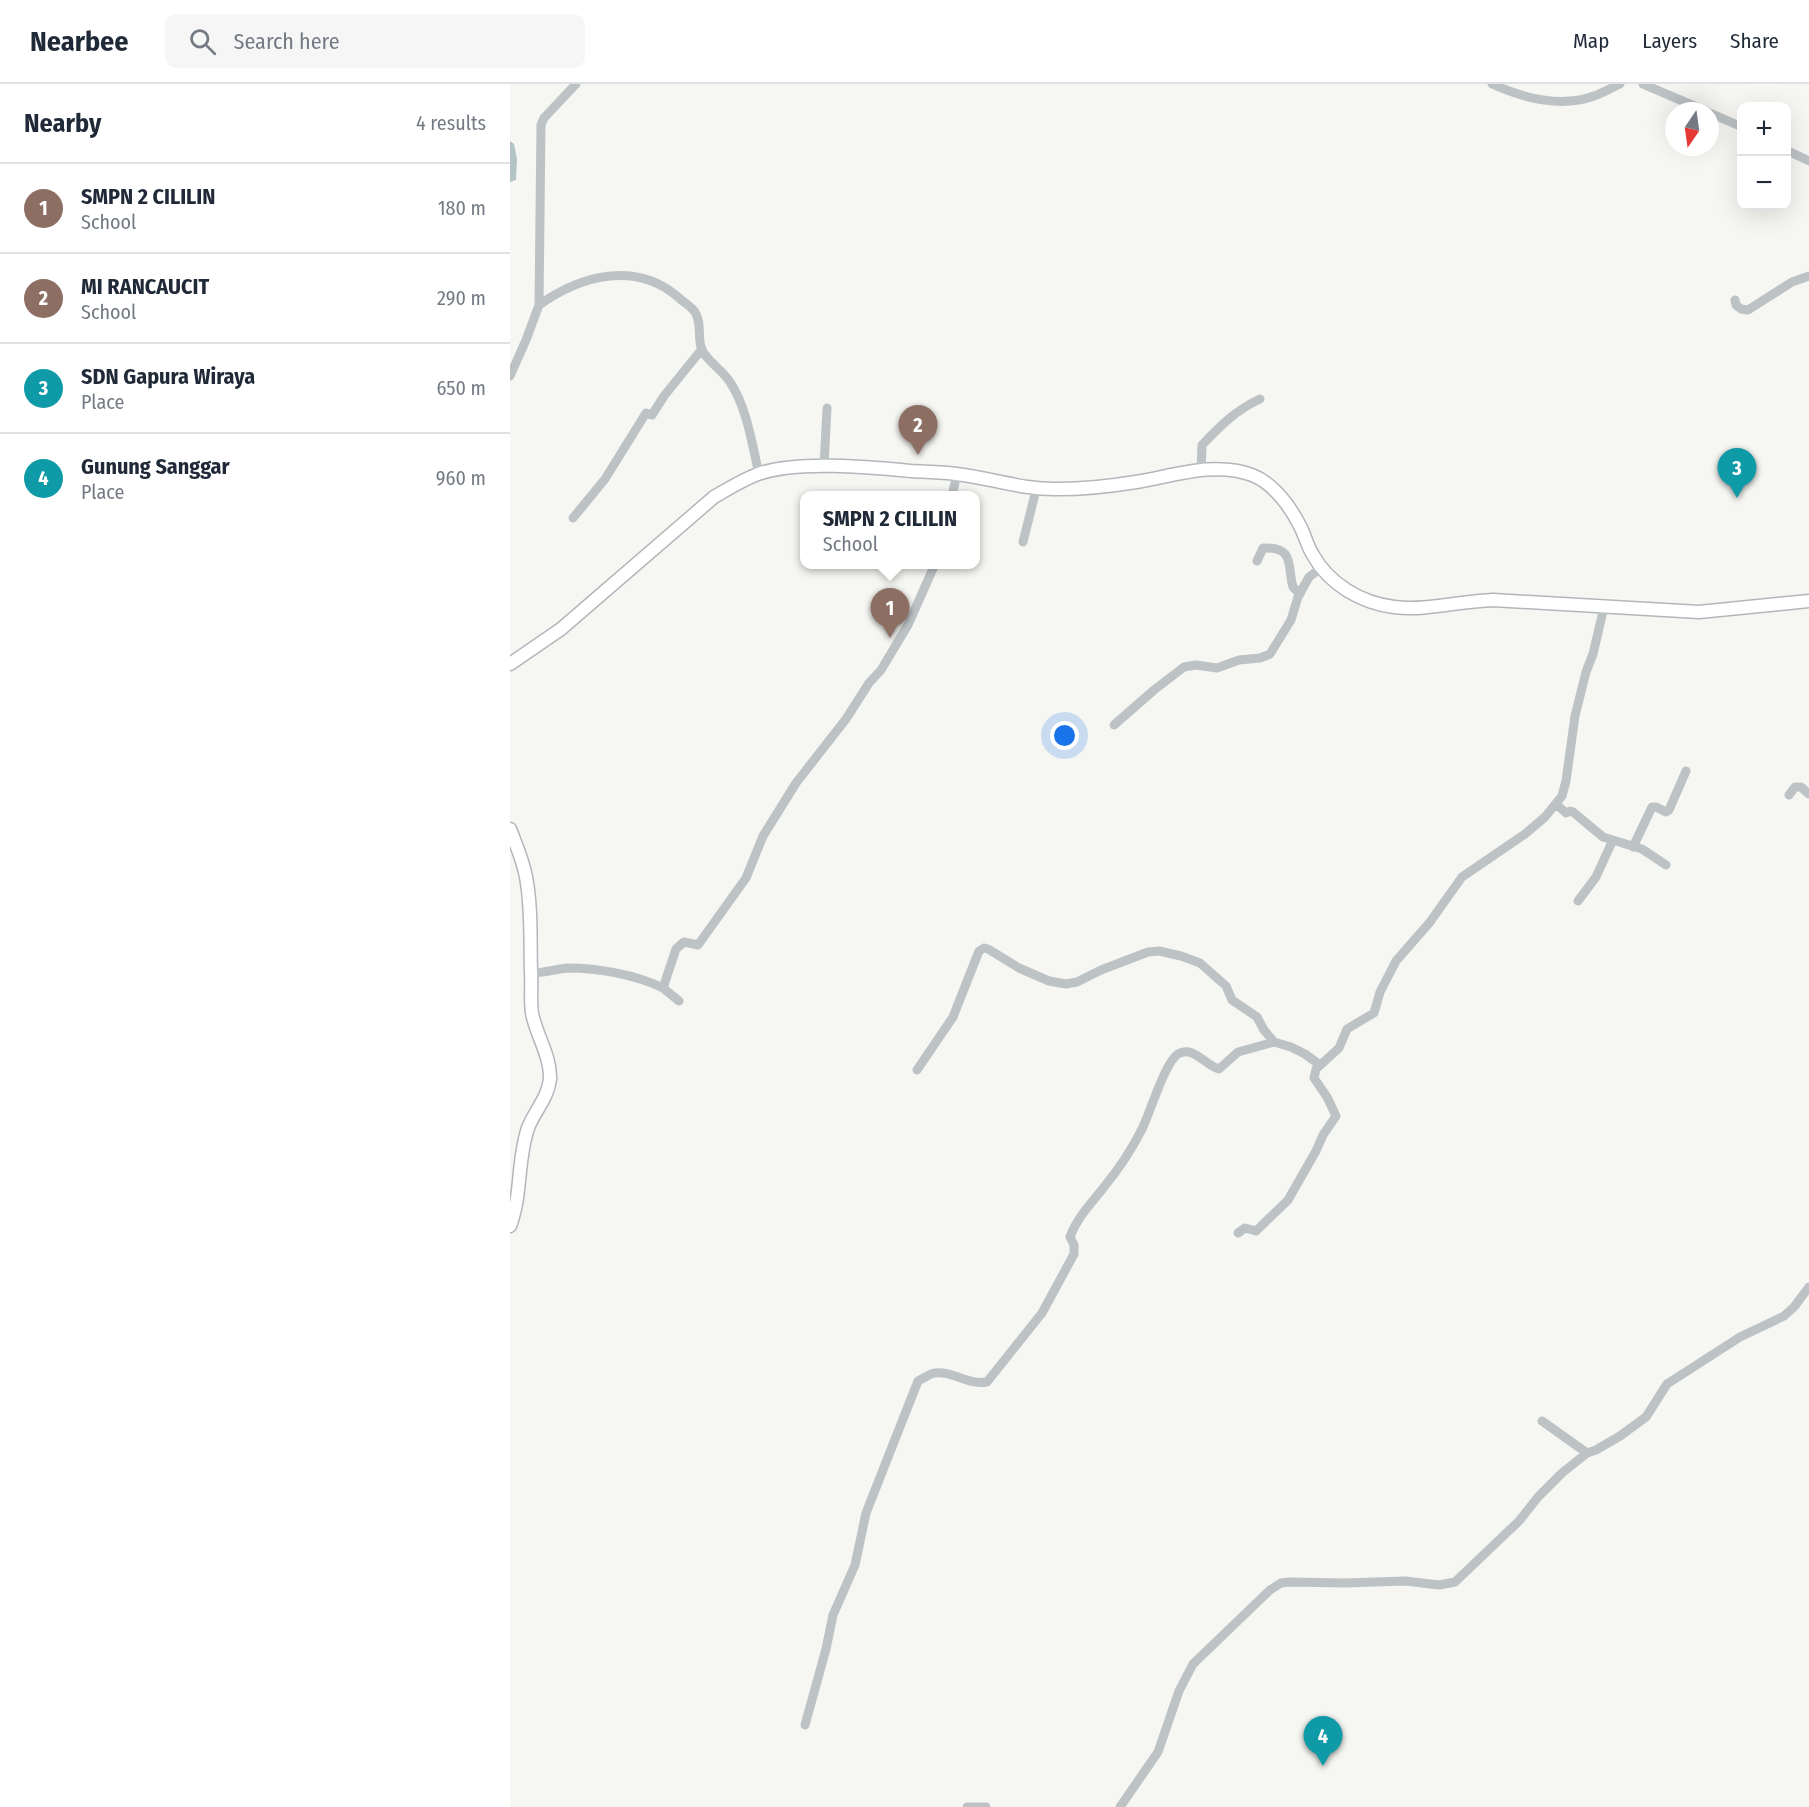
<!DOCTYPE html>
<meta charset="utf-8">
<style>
body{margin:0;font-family:"Fira Sans Condensed",sans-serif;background:#f6f6f7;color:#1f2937}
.controls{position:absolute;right:18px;top:18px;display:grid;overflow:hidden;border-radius:12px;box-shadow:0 6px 24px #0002}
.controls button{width:54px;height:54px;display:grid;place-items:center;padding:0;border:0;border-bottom:2px solid #e0e1e3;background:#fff;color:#1f2937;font:30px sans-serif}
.compass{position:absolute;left:1155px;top:18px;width:54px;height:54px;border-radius:50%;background:#fff;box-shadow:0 6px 24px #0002;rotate:193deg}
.you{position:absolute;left:555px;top:652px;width:21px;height:21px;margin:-15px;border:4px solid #fff;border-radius:50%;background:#1a73e8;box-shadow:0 0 0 9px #1a73e833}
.badge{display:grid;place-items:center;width:39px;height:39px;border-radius:50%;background:#db2777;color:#fff;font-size:20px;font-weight:700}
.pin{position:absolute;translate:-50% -50px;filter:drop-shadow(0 2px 3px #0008)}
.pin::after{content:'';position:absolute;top:32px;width:21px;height:18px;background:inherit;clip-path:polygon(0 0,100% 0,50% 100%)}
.popup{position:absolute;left:290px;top:407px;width:180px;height:78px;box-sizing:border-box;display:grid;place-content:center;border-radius:12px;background:#fff;filter:drop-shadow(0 2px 4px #0005);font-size:20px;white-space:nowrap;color:#747a83}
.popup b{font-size:22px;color:#1f2937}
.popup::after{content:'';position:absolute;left:50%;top:100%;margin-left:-12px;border:12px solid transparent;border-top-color:#fff}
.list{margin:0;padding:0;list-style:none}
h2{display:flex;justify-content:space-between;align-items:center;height:78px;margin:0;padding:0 24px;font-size:26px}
h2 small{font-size:20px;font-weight:400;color:#747a83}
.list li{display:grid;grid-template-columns:39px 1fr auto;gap:18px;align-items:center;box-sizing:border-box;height:90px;padding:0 24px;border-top:2px solid #e0e1e3}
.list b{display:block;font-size:22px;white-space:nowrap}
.list p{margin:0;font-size:20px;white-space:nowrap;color:#747a83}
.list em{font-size:20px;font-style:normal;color:#747a83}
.icon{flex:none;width:33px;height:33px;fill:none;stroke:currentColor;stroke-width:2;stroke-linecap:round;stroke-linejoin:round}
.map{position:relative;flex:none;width:1299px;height:1723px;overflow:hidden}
header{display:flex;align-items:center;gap:36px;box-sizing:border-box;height:84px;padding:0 30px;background:#fff;border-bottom:2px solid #e0e1e3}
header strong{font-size:28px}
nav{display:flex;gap:33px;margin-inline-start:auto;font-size:21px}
.search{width:420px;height:54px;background:#f6f6f7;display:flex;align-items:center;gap:15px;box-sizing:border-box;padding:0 21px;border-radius:12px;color:#747a83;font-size:22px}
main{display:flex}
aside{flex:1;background:#fff}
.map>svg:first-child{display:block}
.water{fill:#b4c4c6}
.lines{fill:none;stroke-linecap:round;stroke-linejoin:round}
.major-casing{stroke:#b1b7ba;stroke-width:15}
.minor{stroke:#bdc3c5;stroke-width:9}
.major{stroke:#fff;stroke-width:12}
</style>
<header>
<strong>Nearbee</strong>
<div class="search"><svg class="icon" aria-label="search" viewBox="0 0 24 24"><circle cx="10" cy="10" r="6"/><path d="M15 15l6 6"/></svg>Search here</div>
<nav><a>Map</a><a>Layers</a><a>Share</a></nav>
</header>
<main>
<aside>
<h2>Nearby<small>4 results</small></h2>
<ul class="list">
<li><span class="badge" style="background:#8d6e63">1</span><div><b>SMPN 2 CILILIN</b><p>School</p></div><em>180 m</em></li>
<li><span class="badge" style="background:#8d6e63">2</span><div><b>MI RANCAUCIT</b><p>School</p></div><em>290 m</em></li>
<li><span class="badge" style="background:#0f9aa8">3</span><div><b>SDN Gapura Wiraya</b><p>Place</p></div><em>650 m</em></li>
<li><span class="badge" style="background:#0f9aa8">4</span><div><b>Gunung Sanggar</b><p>Place</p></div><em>960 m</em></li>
</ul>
</aside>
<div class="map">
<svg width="1299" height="1723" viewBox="0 0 1299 1723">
<rect width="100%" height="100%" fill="#f6f6f3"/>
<path class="water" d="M0 57 4 60 7 75 6 96 0 98Z"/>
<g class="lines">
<g class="major-casing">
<path id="major" d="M0 580 51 545 204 413C218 405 232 396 248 390 287 376 359 383 401 387 416 388 431 388 446 390 481 394 513 406 549 405 574 405 601 402 626 398 663 392 705 377 742 391 763 399 780 422 790 442 795 451 797 462 803 471 819 500 851 519 884 523 917 527 950 517 983 516L1189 528 1299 517
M0 745C6 761 13 776 16 793 22 824 20 857 21 888 22 902 20 915 22 929 26 951 41 972 40 995 38 1014 25 1026 18 1044 7 1076 12 1111 0 1142"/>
</g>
<path class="minor" d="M982 0C1013 14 1051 24 1084 12 1093 9 1101 4 1110 0
M1133 0 1196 27
M1200 29 1232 43
M1276 66 1299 77
M1225 216 1226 221 1231 225 1238 226 1282 198 1299 192
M29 221C70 192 125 176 168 213 173 218 181 222 185 228 193 241 186 256 193 268 200 279 213 287 220 298 237 324 242 360 249 390
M0 292 16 256 29 221 31 41 34 34 66 0
M314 382 317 324
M691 386 692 361C710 342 726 326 750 315
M442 412 447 390
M63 434 95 395 136 329 142 331 154 312 192 265
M513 458 526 406
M747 477 753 464C786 462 777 484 783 503L790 510
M604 641 644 606 674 583 686 581 707 584 729 576 750 574 760 570 781 536 788 513 799 493 811 484
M1279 711 1285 703H1291L1299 710
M1046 720 1056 729 1060 727 1063 728 1093 753 1132 765 1156 781
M1123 763 1142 723H1146L1156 728 1159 726 1176 687
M1068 817 1086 793 1102 758
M22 889C34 889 46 885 58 884 88 884 127 891 153 904L166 865 174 858 188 861 236 794 253 752 286 699 336 635 359 599 371 586 398 541 425 480
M153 904 169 917
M407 986 443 933 469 867 474 864 478 865 509 884 539 897 556 900 567 898 591 886 638 868 649 867 671 872 690 879 716 902 722 916 747 933 754 946 764 958
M728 1149 735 1144 746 1147 778 1116 806 1067 813 1051 826 1032 817 1013 804 994 806 985 829 964 837 945 864 929 870 908 886 877 920 838 952 793 1015 750 1035 733 1052 712 1056 697 1065 632 1076 588 1083 570 1094 523
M1032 1337 1077 1369
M295 1641 316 1565 323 1531 345 1481 356 1429 408 1297C412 1295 417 1292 421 1290 440 1284 457 1302 477 1298L532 1229 564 1170V1161L560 1153C567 1133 582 1119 594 1103 608 1086 622 1065 632 1045 640 1029 655 978 668 970 683 961 696 982 709 985L728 968 764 958 781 963 795 970 810 981
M457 1723H476
M610 1723 648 1668 669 1607 683 1580 760 1506 771 1499 779 1498 835 1499 895 1497 929 1501 945 1498 1009 1437 1028 1413 1052 1389 1077 1369 1086 1366 1110 1352 1136 1333 1157 1300 1230 1253 1274 1232 1284 1223 1299 1203"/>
<use href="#major" class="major"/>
</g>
</svg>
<div class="controls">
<button>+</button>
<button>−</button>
</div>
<svg class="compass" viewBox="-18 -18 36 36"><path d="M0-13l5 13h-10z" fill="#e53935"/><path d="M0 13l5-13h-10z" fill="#747a83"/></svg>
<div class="you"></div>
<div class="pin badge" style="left:380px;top:554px;background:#8d6e63">1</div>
<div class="popup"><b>SMPN 2 CILILIN</b>School</div>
<div class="pin badge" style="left:408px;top:371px;background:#8d6e63">2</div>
<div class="pin badge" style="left:1227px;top:414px;background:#0f9aa8">3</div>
<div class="pin badge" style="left:813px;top:1682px;background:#0f9aa8">4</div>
</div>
</main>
